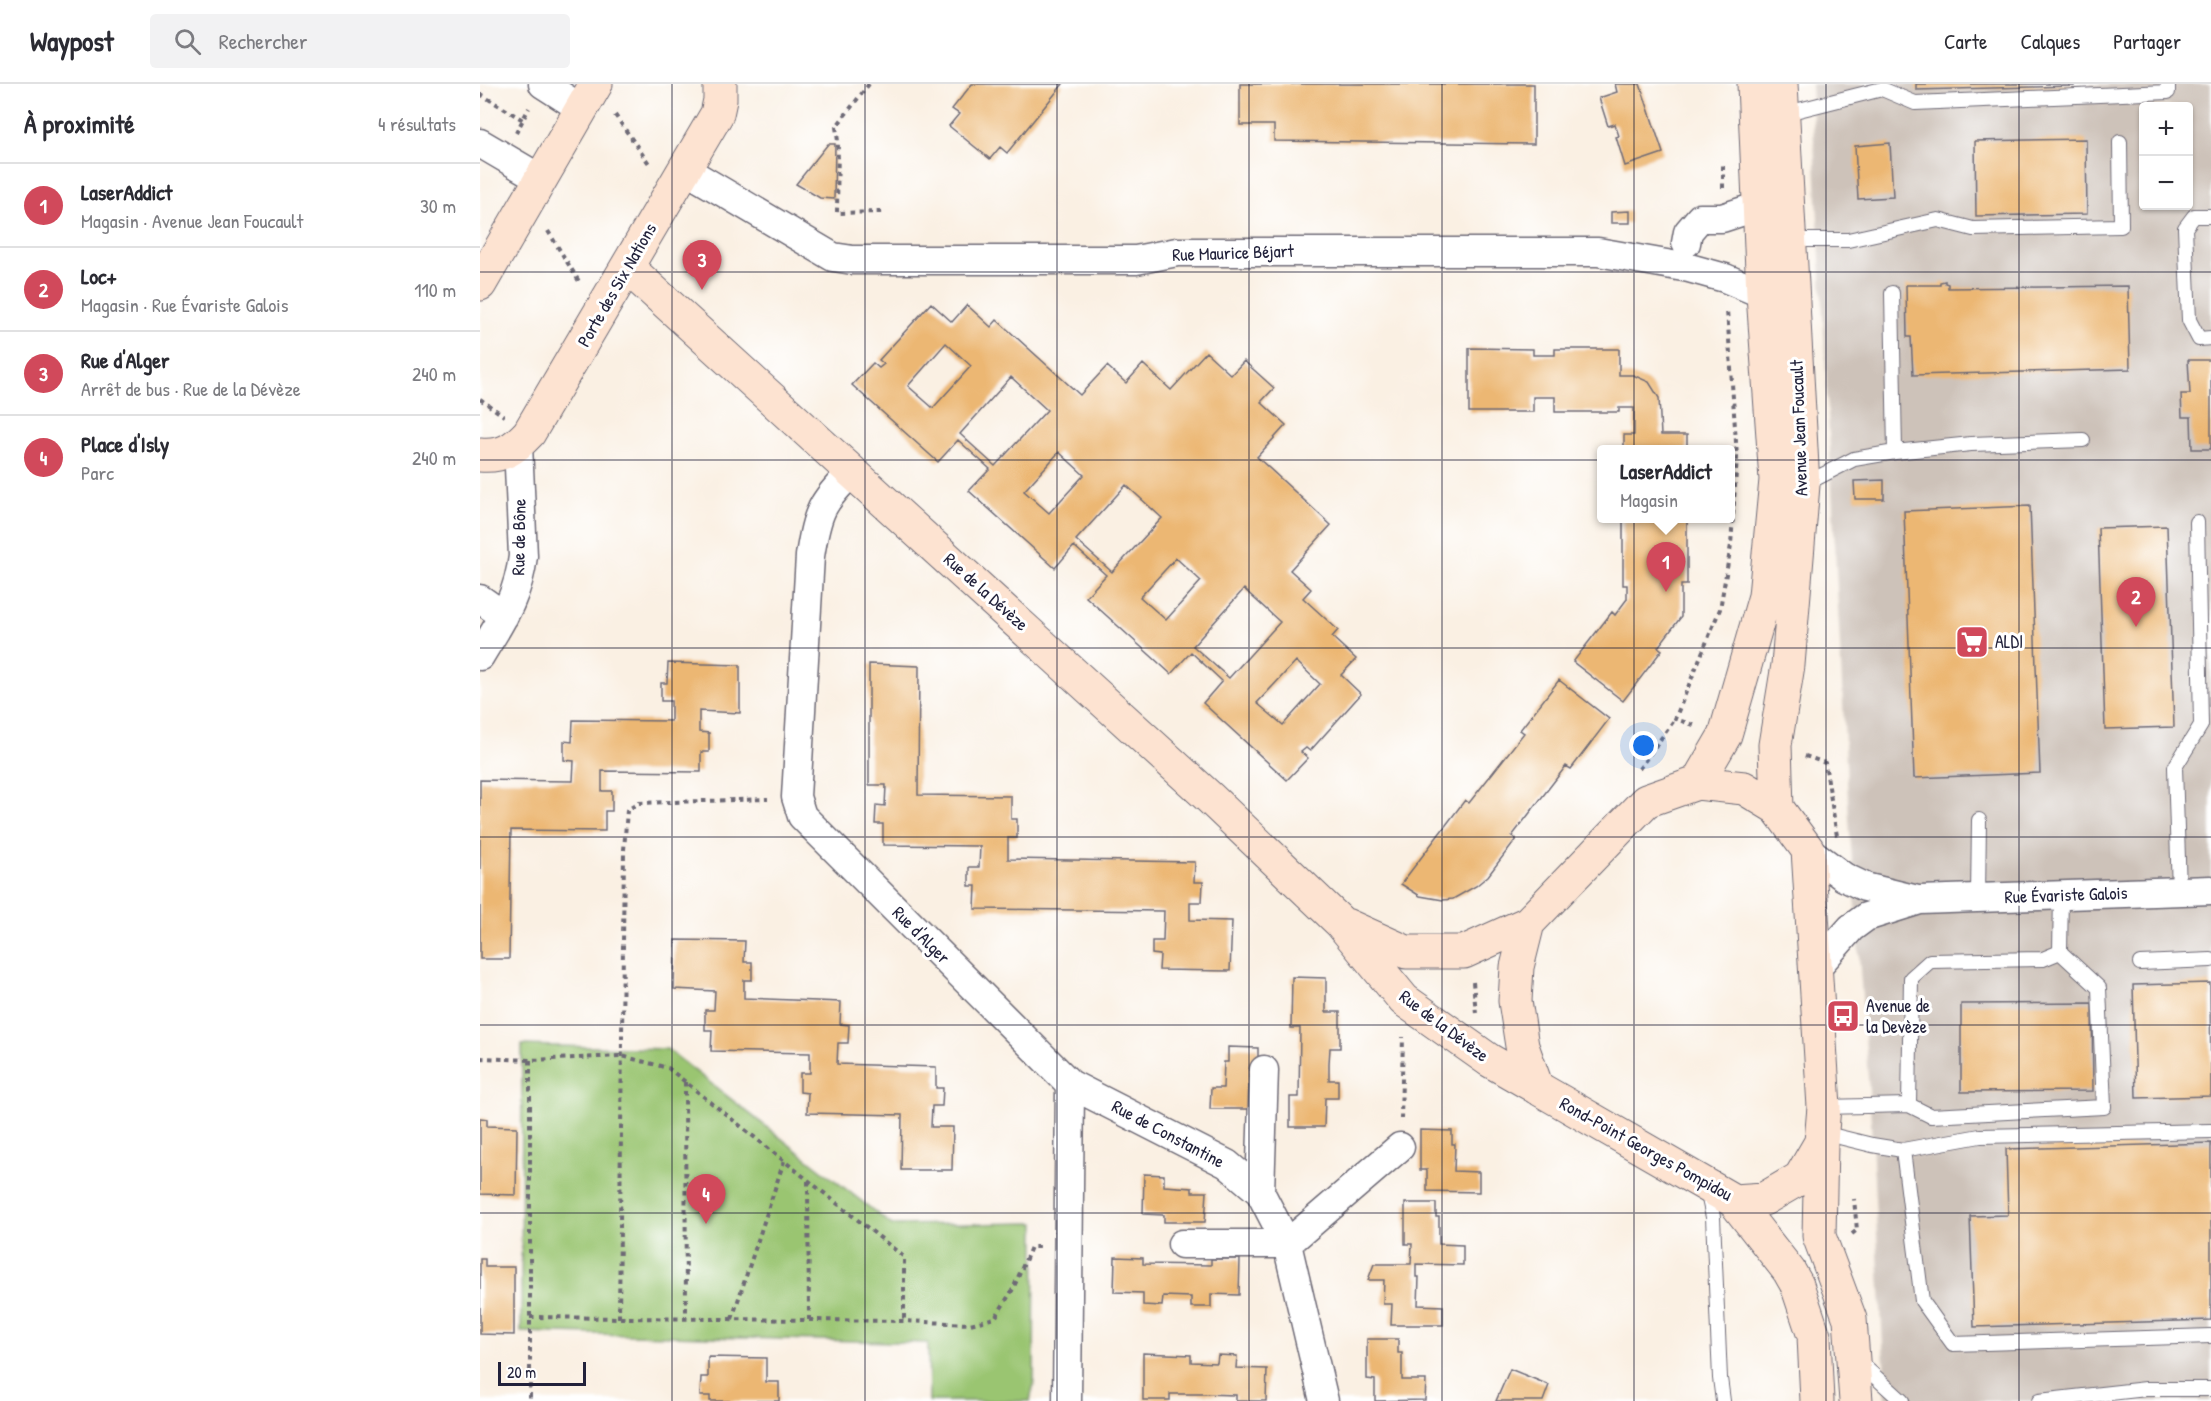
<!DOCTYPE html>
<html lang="fr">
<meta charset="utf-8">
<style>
body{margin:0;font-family:"Patrick Hand",sans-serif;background:#f2f2f3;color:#2b2b33}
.controls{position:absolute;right:18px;top:18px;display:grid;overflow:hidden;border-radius:6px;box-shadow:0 2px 4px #0004}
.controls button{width:54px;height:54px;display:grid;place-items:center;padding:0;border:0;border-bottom:2px solid #e1e1e2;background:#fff;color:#2b2b33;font:30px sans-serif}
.scale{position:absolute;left:18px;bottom:15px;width:88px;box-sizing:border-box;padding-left:6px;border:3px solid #22223b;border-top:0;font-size:16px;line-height:21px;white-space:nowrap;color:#22223b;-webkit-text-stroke:4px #fff;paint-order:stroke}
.you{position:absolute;left:1164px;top:662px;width:21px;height:21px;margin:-15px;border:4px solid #fff;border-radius:50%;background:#1a73e8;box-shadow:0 0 0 9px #1a73e833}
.badge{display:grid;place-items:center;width:39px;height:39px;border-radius:50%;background:#d1495b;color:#fff;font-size:20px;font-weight:700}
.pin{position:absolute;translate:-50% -50px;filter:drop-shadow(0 2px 3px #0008)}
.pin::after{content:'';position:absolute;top:32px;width:21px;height:18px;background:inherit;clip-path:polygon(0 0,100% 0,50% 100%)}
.popup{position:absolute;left:1117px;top:361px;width:138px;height:78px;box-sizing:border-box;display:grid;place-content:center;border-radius:6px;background:#fff;filter:drop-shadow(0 2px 4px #0005);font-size:20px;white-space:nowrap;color:#7c7c81}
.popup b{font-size:22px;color:#2b2b33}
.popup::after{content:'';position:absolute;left:50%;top:100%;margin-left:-12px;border:12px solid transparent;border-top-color:#fff}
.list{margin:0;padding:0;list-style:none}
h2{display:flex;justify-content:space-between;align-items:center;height:78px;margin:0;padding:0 24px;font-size:26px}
h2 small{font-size:20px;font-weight:400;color:#7c7c81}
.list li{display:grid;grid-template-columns:39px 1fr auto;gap:18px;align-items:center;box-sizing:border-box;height:84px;padding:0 24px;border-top:2px solid #e1e1e2}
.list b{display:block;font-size:22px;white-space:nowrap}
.list p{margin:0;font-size:20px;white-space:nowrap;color:#7c7c81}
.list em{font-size:20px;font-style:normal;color:#7c7c81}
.icon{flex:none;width:33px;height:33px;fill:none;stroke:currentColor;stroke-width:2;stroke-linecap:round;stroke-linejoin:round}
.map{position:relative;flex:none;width:1731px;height:1317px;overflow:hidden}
header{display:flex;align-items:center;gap:36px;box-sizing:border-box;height:84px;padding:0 30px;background:#fff;border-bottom:2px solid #e1e1e2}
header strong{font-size:28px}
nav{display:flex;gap:33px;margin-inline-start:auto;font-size:21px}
.search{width:420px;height:54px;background:#f2f2f3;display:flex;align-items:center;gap:15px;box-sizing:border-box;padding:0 21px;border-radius:6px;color:#7c7c81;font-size:22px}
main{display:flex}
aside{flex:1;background:#fff}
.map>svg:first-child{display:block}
.industrial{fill:#cdc2b9;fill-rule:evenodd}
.green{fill:#9ac571;stroke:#5e7456;stroke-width:1.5}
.building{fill:#ecb773;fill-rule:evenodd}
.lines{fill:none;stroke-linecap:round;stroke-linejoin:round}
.lane-casing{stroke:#6e6a76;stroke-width:16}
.street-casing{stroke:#6e6a76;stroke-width:31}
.secondary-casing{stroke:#6e6a76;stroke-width:35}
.path{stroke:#6e6a76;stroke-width:4;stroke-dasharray:4.5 4.5;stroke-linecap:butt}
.lane{stroke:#fff;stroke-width:14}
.street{stroke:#fff;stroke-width:28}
.secondary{stroke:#fde3d1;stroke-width:33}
.grid{fill:none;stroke:#22223b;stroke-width:1.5;stroke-opacity:0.55}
.labels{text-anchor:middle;stroke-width:6;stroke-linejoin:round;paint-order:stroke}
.street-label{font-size:18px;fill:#22223b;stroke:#fff}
.poi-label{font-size:18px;fill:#22223b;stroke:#fff;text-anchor:start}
</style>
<header>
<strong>Waypost</strong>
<div class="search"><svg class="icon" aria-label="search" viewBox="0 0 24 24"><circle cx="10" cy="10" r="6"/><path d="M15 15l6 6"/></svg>Rechercher</div>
<nav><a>Carte</a><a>Calques</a><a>Partager</a></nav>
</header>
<main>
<aside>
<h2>À proximité<small>4 résultats</small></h2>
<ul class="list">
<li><span class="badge">1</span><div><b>LaserAddict</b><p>Magasin · Avenue Jean Foucault</p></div><em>30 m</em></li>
<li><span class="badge">2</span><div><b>Loc+</b><p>Magasin · Rue Évariste Galois</p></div><em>110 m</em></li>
<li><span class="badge">3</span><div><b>Rue d'Alger</b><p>Arrêt de bus · Rue de la Dévèze</p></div><em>240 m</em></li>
<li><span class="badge">4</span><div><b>Place d'Isly</b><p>Parc</p></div><em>240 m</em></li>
</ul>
</aside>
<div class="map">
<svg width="1731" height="1317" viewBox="0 0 1731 1317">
<rect width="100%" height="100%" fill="#fff"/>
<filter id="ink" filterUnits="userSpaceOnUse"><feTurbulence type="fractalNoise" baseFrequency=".0167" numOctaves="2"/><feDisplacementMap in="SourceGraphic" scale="12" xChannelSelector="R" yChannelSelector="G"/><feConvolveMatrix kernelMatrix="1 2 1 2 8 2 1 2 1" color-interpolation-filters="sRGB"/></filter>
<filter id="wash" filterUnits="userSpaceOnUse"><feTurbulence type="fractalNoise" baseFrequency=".008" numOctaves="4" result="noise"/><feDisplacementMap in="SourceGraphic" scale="24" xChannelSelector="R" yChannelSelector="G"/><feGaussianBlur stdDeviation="1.35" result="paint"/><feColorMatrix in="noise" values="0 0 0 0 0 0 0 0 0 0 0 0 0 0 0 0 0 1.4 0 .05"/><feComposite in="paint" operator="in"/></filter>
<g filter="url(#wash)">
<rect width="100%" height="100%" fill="#faf0e3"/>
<path class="industrial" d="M1331 0H1731V1317H1406L1390 1021 1369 736ZM1664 22H1708V122H1664Z"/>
<path class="green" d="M42 961 187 965 412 1141 555 1139 554 1299 550 1317H449L448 1259 41 1248Z"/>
<g id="blocks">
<path class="building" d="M492 0H583L527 69 520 63 510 75 469 42 479 30 472 25Z
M760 0H1054V60L794 57V41H760Z
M1135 0H1160L1183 69 1145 82 1136 53 1139 52 1135 40 1128 42 1119 14 1137 8Z
M1436 0H1594V2L1436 6Z
M1606 55 1607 130 1496 132 1495 57Z
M1410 59 1413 113 1378 115 1375 62Z
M348 60H355L354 115 340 114 316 100Z
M1150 127V139H1131V128Z
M1465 197V199L1468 200V204L1648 202 1650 285 1433 291 1431 253H1427L1426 201H1460V198Z
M451 219 472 238 487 221 511 243 517 236 600 311 627 282 646 299 663 280 691 306 726 268 751 291 764 277 794 304 781 318 806 341 777 373 851 441 810 486 831 505 823 514 858 546 852 553 876 575 861 591 881 610 830 667 826 664 821 668 828 674 807 696 723 619 742 597 711 568 691 590 606 513 626 491 594 462 575 484 489 407 510 385 478 356 458 378 372 301 393 279 399 284 404 280 399 276ZM466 259 491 282 453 324 428 302ZM531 293 567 326 515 382 480 350ZM579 368 604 391 569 429 544 407ZM646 401 682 434 632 488 596 456ZM696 474 721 497 686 536 660 513ZM764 505 800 538 749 594 713 562ZM816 577 840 600 803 641 777 619Z
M989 264 1053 265V271H1075V265H1139V291H1153L1169 298 1179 314 1181 351H1207V366H1144V351H1154V324H1139V328H1075V313H1053V328H989Z
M1708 276H1731V365H1712L1711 333H1702L1701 310H1710Z
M1404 396V415H1375L1374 397Z
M1550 422 1560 689 1434 694 1424 427Z
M1143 437H1207V501H1201V533L1178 563 1182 566 1143 617 1093 578 1132 528 1135 531 1147 515V501H1143Z
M1687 442 1694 643 1625 645 1618 444Z
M188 579 260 581V629L219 627V648L229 649V668H221V688L122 687V707H132V727H125V747L31 746 29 875H0V696L93 697 94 677 84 676V657L92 658 93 636 191 637V617H181V599H187Z
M389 580 439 582 438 711 531 712V735H537V754H528V775L715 778 714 798H723L722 818H710V836L752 837 750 887 679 886 680 871 672 870V857H683L684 827 495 825 496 802H489V783H499L500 762 403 761V740H395L396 721 405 722 406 701H389Z
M1079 596 1129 635 1091 685 1086 682 1032 752 1036 755 1008 792 996 802 973 815 963 816 940 812 921 800 985 716 989 719 1044 649 1040 646Z
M195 856 265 857 264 878H272V896H264V914L361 918 360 940 369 941 368 959H358L357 980 456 983V1004H463L462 1022H452L451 1043H473L472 1086H421L422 1031 327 1029 328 1009 320 1008V989H330V969L231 967 232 946H225V926H234L235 907 194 905Z
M812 893 846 894V928H860V964H850L849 979V996H858V1014H845L844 1043H810V1013H819L820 944H811Z
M1730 899 1731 1012 1656 1014 1653 901Z
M1612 919 1613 1007 1481 1008V920Z
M748 963 778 964V1005L769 1025H730L731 1004H743L744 978H748Z
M0 1034 7 1035V1042L37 1043 36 1111 0 1110Z
M940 1046 972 1047V1060H975L974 1087 999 1088V1108L947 1107V1086H940Z
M1731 1059V1236L1494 1243 1490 1132 1528 1131 1526 1065Z
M664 1090 684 1091V1102L712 1104V1108H727L725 1138H684V1131L663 1130Z
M925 1119H956V1133H959V1160L983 1161V1181L936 1180V1193H939L938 1221 963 1222V1241H911L912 1220H903L904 1196H888L894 1180H931L932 1160H925Z
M635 1173 663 1174V1180L731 1181V1175H760L759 1211 731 1210V1223H711V1213L683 1212 682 1222 663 1221V1209L634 1208Z
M0 1175H5V1183H34V1251L0 1250Z
M887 1255H918V1269H922V1296H946L945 1316 895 1317V1296L887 1295Z
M663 1269 711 1271V1278L737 1279 738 1271 757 1272 756 1284 787 1285 786 1317H756V1311L723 1310H690V1316H663Z
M228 1273 286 1274V1298H299V1317H230V1312H220L221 1293H228Z
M1030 1285 1069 1301 1063 1317H1016Z"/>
</g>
</g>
<g filter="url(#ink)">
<use href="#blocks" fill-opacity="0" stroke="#6e6a76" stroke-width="1.5"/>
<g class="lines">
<g class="lane-casing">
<path id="lane" d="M1303 30 1402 5 1435 19 1688 8V0
M1731 132H1714L1705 144 1709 236 1719 255 1731 254
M1309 156H1368L1458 136 1493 145 1641 142 1640 58
M1412 209 1415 368
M1323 401 1374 375 1415 368 1491 360 1603 356
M1699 807 1695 683 1721 641 1717 438
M1498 813 1499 736
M1660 879 1731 876
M1429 1021 1451 1032 1624 1023 1619 904 1580 868
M1344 1023 1429 1021 1431 894 1450 877 1563 875 1580 868 1581 811
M1343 1049 1392 1061 1423 1066 1500 1052 1731 1047
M1423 1066 1442 1217 1473 1260 1731 1252
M1227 1106 1233 1133 1240 1294 1243 1317
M1377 1276 1422 1317
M1559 1317 1666 1305H1731"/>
</g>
<g class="street-casing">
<path id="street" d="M63 0 102 25
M0 59 61 95
M204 85 353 173 373 176H656L697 168H1118L1209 184 1245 194 1283 210
M1206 159 1208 148 1220 134H1242L1279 122
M373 387C341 418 337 428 330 472L316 713 322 732 590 1000 587 1317
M0 515 24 532
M0 572C21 537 38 514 43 472L38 361
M1328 766 1364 793 1385 803 1438 816
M1335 885 1371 844 1386 833 1440 816 1731 806
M590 1000 747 1080 780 1108 807 1160 844 1317
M780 1108 784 986
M702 1160H807L920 1063"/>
</g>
<g class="secondary-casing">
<path id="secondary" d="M147 183 730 714 860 838 924 916 1009 976 1254 1117 1284 1115 1320 1094 1341 1058 1344 1023 1328 766 1297 724 1264 704 1217 699 1166 717 1048 839 1037 883 1035 917 1042 962 1057 1004
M0 200 116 0
M0 371C23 373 34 365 49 349L237 30 240 16V0
M1217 699 1245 651 1285 512 1296 396 1283 210 1274 0
M1297 724 1295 661 1308 581 1323 401 1301 0
M866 841 926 868H984L1048 839
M1341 1061 1339 1152 1370 1235 1376 1317
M1254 1117 1309 1187 1317 1201 1334 1252 1337 1317"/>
</g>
<path class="path" d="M389 0 356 43 358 57 357 129 402 128
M0 10 43 36
M135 31 170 81
M36 49 49 24
M1243 104V79
M68 147 100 199
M0 315 24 332
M1214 641 1195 635 1240 525 1251 461 1257 373 1247 226
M1325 672 1345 679 1357 752
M1159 685 1195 635
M993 898 996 929
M0 974 50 976 142 972 188 984 424 1173V1237
M50 976V1317
M205 998 206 1233
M921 1035 923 953
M328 1097 329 1236
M1372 1150 1377 1146 1374 1115
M50 1233 424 1237 490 1240 515 1234 533 1205 551 1163H561
M139 1234 144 766 147 726 159 719 288 715
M252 1235 304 1077"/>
<use href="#lane" class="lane"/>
<use href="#street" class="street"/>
<use href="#secondary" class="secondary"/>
</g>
</g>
<path class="grid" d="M192 0V1317M385 0V1317M577 0V1317M769 0V1317M962 0V1317M1154 0V1317M1346 0V1317M1539 0V1317M0 188H1731M0 376H1731M0 564H1731M0 753H1731M0 941H1731M0 1129H1731"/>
<defs>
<g id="supermarket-square" transform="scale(1.725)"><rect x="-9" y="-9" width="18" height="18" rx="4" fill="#d1495b" stroke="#fff"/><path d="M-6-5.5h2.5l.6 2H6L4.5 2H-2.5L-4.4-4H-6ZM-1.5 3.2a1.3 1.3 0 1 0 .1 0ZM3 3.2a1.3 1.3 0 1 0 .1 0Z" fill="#fff"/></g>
<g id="bus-square" transform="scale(1.725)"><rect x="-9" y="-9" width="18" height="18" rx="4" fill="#d1495b" stroke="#fff"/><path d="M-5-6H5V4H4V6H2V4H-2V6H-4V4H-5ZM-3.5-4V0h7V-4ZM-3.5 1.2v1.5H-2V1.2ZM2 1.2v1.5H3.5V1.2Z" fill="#fff"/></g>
</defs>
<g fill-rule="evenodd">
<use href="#supermarket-square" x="1492" y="558"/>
<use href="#bus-square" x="1363" y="932"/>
</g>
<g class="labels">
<g class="street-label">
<text transform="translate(753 169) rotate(-2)" y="6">Rue Maurice Béjart</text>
<text transform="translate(137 201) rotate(-60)" y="6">Porte des Six Nations</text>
<text transform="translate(1319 344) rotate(-92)" y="6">Avenue Jean Foucault</text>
<text transform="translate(39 453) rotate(-89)" y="6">Rue de Bône</text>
<text transform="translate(506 508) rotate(42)" y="6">Rue de la Dévèze</text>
<text transform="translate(1586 811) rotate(-2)" y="6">Rue Évariste Galois</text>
<text transform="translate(441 851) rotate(45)" y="6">Rue d'Alger</text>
<text transform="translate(964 942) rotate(37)" y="6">Rue de la Dévèze</text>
<text transform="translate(688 1050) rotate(28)" y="6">Rue de Constantine</text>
<text transform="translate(1166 1065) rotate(29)" y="6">Rond-Point Georges Pompidou</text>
</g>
<g class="poi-label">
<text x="1515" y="564">ALDI</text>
<text x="1386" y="928">Avenue de<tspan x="1386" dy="21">la Devèze</tspan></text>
</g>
</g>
</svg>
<div class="controls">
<button>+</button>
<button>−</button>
</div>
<div class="scale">20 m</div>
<div class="you"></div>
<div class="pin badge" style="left:1186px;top:508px">1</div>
<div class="popup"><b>LaserAddict</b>Magasin</div>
<div class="pin badge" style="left:1656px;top:543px">2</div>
<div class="pin badge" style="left:222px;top:206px">3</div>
<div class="pin badge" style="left:226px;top:1140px">4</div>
</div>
</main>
